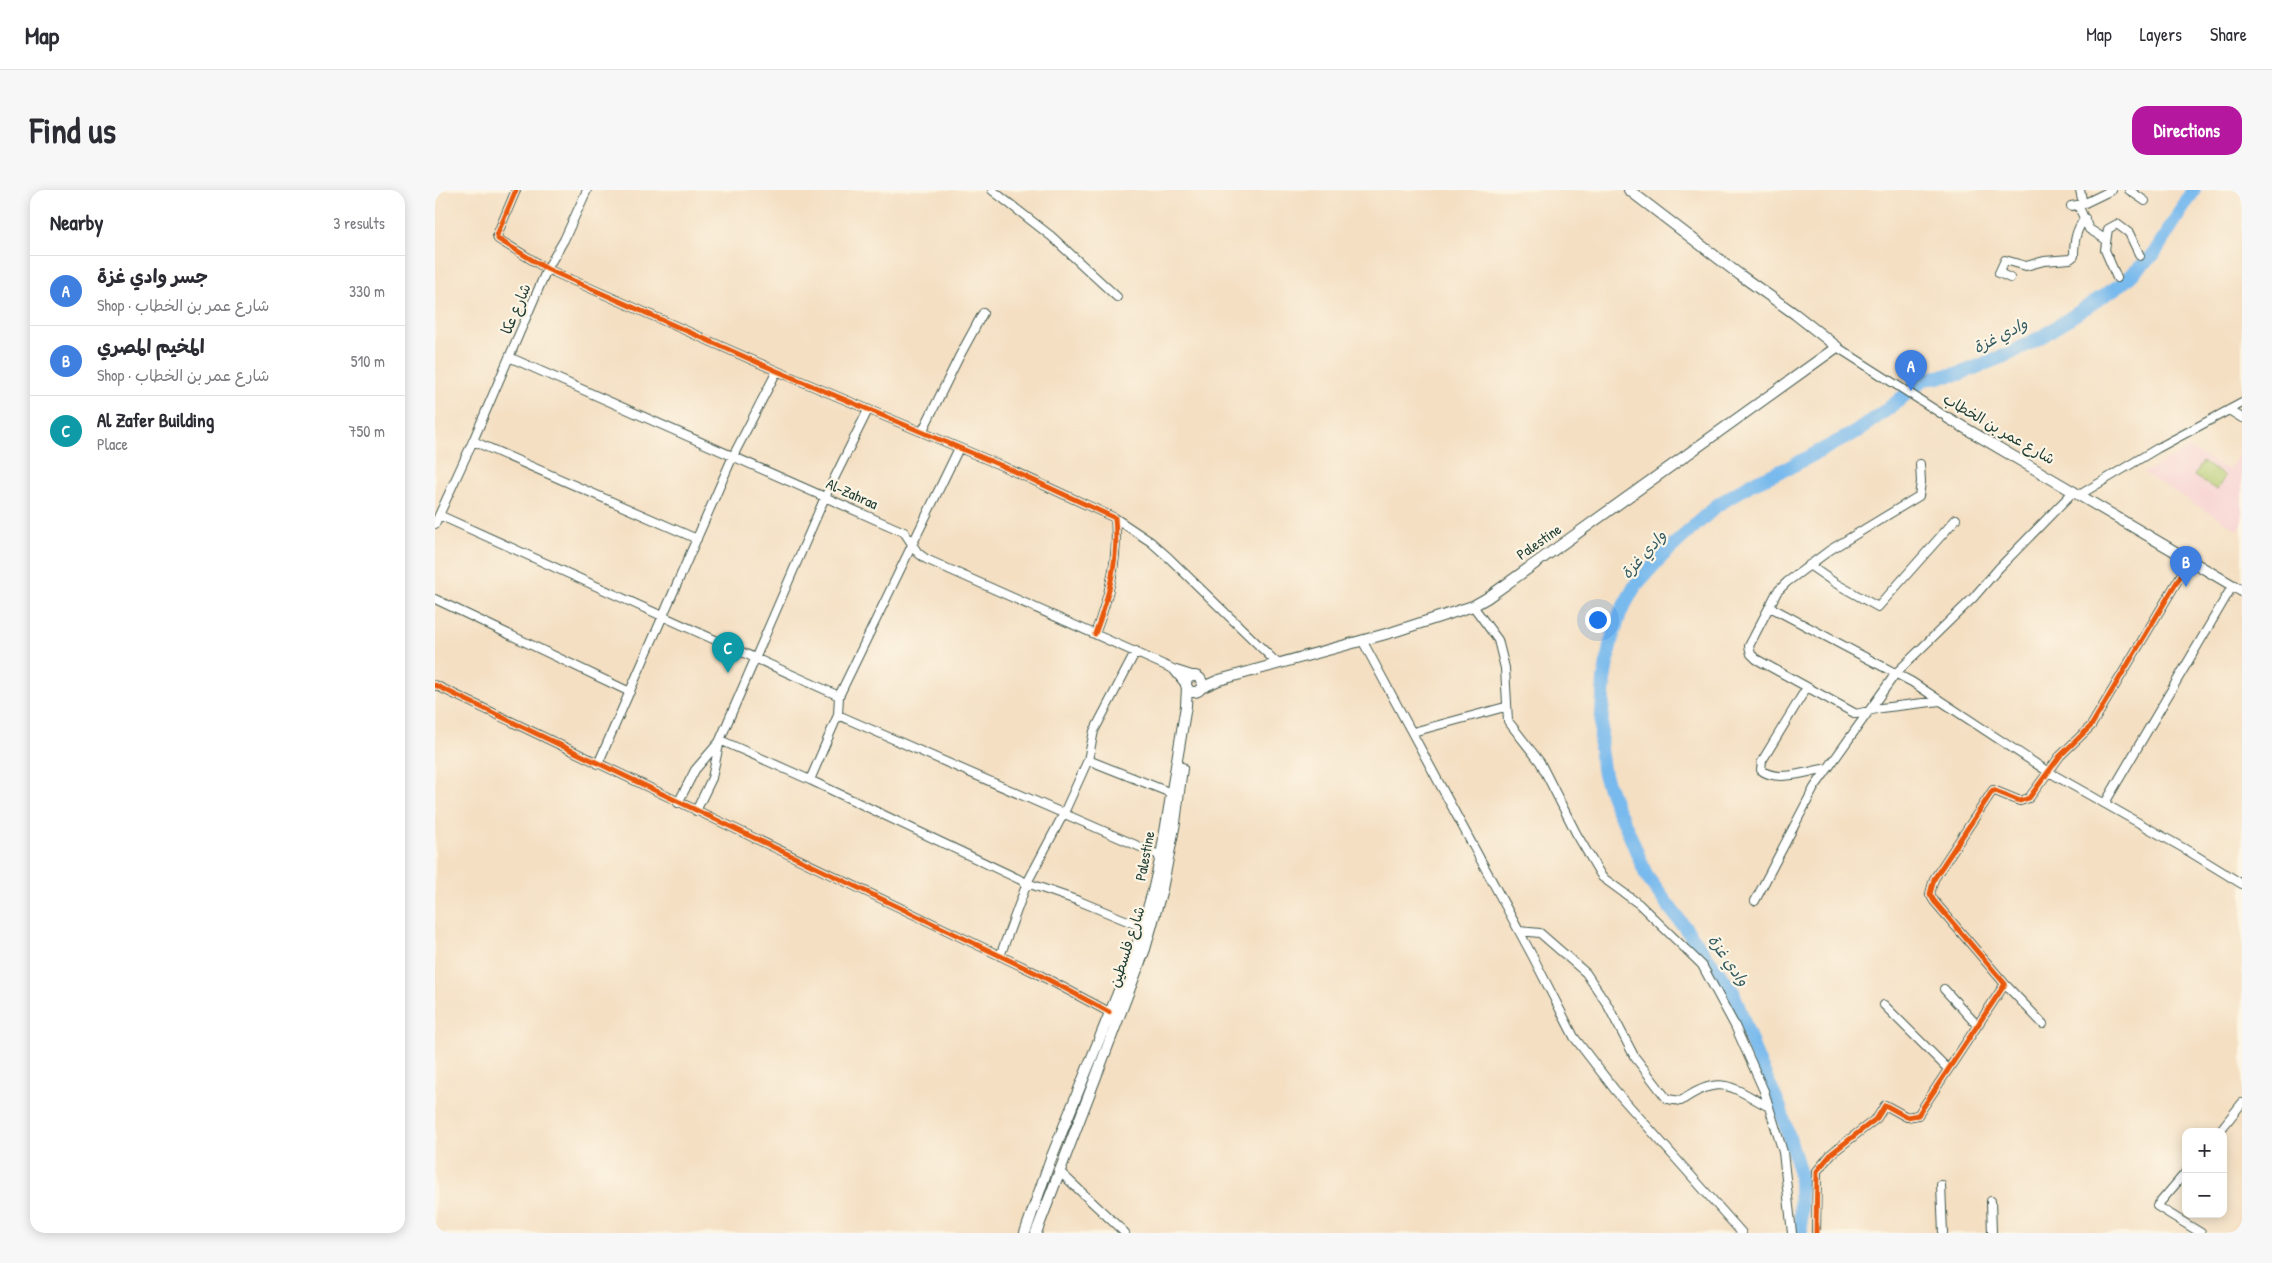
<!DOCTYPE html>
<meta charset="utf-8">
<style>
body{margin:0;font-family:"Patrick Hand","Playpen Sans Arabic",sans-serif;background:#f7f7f7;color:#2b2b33}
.controls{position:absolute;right:15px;bottom:15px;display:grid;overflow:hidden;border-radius:10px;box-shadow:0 2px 12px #0003}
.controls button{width:45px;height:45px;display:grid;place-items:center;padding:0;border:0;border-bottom:1px solid #e1e1e2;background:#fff;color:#2b2b33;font:25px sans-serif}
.you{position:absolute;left:1162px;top:429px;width:18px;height:18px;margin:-12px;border:4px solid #fff;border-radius:50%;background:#1a73e8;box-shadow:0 0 0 8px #1a73e833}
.badge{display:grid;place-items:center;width:32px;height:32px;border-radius:50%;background:#b5179e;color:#fff;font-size:16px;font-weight:700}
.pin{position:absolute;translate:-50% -41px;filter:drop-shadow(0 1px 2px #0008)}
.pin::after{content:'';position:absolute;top:26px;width:18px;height:15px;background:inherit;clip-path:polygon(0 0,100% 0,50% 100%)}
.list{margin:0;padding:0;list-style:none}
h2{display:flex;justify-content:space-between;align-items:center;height:65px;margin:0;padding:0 20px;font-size:21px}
h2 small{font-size:16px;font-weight:400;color:#7c7c81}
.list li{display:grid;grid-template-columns:32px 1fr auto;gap:15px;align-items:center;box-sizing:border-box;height:70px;padding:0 20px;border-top:1px solid #e1e1e2}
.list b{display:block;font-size:19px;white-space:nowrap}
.list p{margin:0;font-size:16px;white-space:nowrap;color:#7c7c81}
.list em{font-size:16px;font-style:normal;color:#7c7c81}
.map{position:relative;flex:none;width:1807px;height:1043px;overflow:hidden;border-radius:15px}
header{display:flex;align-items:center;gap:30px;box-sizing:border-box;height:70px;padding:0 25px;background:#fff;border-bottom:1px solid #e1e1e2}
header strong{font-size:24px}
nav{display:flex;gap:28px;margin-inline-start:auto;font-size:18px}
.intro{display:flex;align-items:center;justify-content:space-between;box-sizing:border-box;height:120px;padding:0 30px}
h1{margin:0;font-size:35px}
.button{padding:12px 22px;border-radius:15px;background:#b5179e;color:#fff;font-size:18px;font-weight:700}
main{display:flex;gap:30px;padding:0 30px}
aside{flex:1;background:#fff;border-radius:15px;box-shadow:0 2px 12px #0003}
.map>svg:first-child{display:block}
.built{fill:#f7cfd0}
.green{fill:#b4cb6f;stroke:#6a8452}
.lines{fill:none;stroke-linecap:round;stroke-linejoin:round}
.river{stroke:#78baed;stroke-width:14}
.street-casing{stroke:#3f5549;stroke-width:10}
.secondary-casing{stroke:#3f5549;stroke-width:12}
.street{stroke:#fff;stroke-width:8}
.secondary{stroke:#fff;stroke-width:10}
.cycleway-casing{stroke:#fcf5e5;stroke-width:8}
.cycleway{stroke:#e8590c;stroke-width:5}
.labels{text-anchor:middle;stroke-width:4.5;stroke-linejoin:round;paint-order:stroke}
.street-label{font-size:15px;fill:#1f3d34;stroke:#fcf5e5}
.water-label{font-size:16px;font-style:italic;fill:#355c62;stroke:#fcf5e5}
</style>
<header>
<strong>Map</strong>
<nav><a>Map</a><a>Layers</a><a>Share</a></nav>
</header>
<div class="intro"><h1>Find us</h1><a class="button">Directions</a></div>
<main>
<aside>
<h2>Nearby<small>3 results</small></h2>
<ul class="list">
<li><span class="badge" style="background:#3f7fe0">A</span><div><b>جسر وادي غزة</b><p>Shop · شارع عمر بن الخطاب</p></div><em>330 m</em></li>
<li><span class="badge" style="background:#3f7fe0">B</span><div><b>المخيم المصري</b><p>Shop · شارع عمر بن الخطاب</p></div><em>510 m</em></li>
<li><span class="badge" style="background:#0f9aa8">C</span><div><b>Al Zafer Building</b><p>Place</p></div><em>750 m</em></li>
</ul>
</aside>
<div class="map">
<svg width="1807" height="1043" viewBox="0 0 1807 1043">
<rect width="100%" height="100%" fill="#fcf5e5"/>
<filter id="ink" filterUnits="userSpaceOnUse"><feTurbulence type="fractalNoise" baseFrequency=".02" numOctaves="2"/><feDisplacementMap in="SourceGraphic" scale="10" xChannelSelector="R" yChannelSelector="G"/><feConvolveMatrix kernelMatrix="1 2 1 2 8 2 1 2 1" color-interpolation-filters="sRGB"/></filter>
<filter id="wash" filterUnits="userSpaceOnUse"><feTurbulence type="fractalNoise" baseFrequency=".0096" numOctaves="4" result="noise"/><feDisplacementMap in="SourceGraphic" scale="20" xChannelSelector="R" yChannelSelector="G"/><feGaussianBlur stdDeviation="1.12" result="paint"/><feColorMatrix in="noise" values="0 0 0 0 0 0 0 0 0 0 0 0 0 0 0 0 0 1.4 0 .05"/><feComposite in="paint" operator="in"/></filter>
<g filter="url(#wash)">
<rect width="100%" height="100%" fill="#f4dfc2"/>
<path class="built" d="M1754 258 1794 280 1807 260V334L1803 340 1708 283Z"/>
<path class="green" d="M1767 272 1790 286 1782 300 1759 286Z"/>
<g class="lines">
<path class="river" d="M1366 1043 1365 984 1360 967 1345 918 1322 868 1298 802 1212 687 1191 636 1181 617 1169 585 1165 559 1169 490 1175 456 1185 423 1200 396 1226 367 1281 316 1316 294 1353 278 1421 242 1462 212 1488 189 1524 184 1574 164 1606 147 1688 93 1718 65 1759 0"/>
</g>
</g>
<g filter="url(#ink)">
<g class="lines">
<g class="street-casing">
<path id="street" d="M81 0 62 45 63 49 112 79 342 181 565 275 680 328C684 369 674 406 660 444
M557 0 616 46 682 107
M1645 0 1648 14
M1694 0 1710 11
M1643 15 1654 39 1670 49
M1636 16 1648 14 1677 0
M1575 88 1564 83 1570 70 1591 76 1609 71 1635 69 1639 66C1639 50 1641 40 1650 28
M1682 88 1670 60 1673 39 1682 34 1694 43 1705 66
M1402 157 1513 228
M74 167 446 332 469 342 483 363 491 369 738 479 760 486
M1794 220 1807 228
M487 242 524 167 548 123
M38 251 262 349
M524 258 404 506 403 525 375 590 592 693 644 711 707 737
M1485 274 1486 292 1484 306 1395 360 1352 392 1342 402 1314 456 1316 464 1321 469 1421 524 1446 518 1505 511
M1646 304 1723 258 1807 213
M4 325 404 506
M680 328 716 352 734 368 843 474
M0 334 38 251 112 79 129 50 152 0
M1374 375 1400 393 1443 417 1521 329
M0 409 195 502
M1038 416 1063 450 1070 478 1073 531 1105 572 1141 643 1167 687 1204 714 1267 775 1300 836 1329 901 1348 962 1357 1043
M1335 417 1477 492 1612 581 1750 659 1807 694
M927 450 1098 767 1139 847 1180 900 1307 1043
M738 479 751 495
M0 495 601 783 674 822
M1372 497 1327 571 1326 580C1342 593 1373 581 1393 578
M403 525 726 666
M978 542 1070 517
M285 550 375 590
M653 570 736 603
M163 574 298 266 342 181
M243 613 260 580 284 552
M1670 613 1798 395
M261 621 277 588 285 550 390 307 433 220
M1320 711 1379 598 1461 483 1538 408 1564 378 1639 301
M1084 741 1105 743 1151 783 1172 814 1199 866 1232 909 1246 911C1286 883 1296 897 1334 917
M565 766 592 693 629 623 653 570 659 541 701 461
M1570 794 1608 834
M1509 799 1542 835
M1449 815 1512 878
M1784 942 1807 913
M624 981 690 1043
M1751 982 1722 1016 1766 1043
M1506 995 1508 1043
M1556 1011 1557 1043
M1381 1043 1382 981 1397 963 1442 928 1450 915 1472 927 1483 925 1570 794 1499 711 1495 704 1499 689 1558 600 1585 611 1594 608 1625 566 1656 536 1755 370"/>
</g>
<g class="secondary-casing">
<path id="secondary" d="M1513 228 1807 401
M751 494a8 8 0 1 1 16 0a8 8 0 1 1-16 0Z
M766 498 784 490 958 442 1038 416 1052 408 1402 157 1360 124 1305 85 1194 0
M590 1043 615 971 702 756 718 701 726 666 751 516 752 497
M601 1043 710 759 727 699 740 633 747 578"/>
</g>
<use href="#street" class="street"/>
<use href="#secondary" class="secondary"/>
<g class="cycleway-casing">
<path id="cycleway" d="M81 0 62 45 63 49 112 79 342 181 565 275 680 328C684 369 674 406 660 444
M0 495 601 783 674 822
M1381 1043 1382 981 1397 963 1442 928 1450 915 1472 927 1483 925 1570 794 1499 711 1495 704 1499 689 1558 600 1585 611 1594 608 1625 566 1656 536 1755 370"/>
</g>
<use href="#cycleway" class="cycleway"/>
</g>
</g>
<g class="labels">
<g class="street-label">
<text transform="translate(81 119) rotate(-67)" y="5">شارع عكا</text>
<text transform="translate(1564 239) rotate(30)" y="5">شارع عمر بن الخطاب</text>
<text transform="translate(417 304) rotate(24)" y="5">Al-Zahraa</text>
<text transform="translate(1104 352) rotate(-35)" y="5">Palestine</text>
<text transform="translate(710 666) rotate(-79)" y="5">Palestine</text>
<text transform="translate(692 757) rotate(-72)" y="5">شارع فلسطين</text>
</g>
<g class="water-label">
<text transform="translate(1565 145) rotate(-27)" y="6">وادي غزة</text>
<text transform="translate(1208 364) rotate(-48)" y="6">وادي غزة</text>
<text transform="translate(1294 770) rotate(55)" y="6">وادي غزة</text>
</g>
</g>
</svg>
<div class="controls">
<button>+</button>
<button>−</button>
</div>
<div class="you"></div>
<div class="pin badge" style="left:1476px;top:201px;background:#3f7fe0">A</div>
<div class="pin badge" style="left:1751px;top:397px;background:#3f7fe0">B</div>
<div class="pin badge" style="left:293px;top:483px;background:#0f9aa8">C</div>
</div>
</main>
